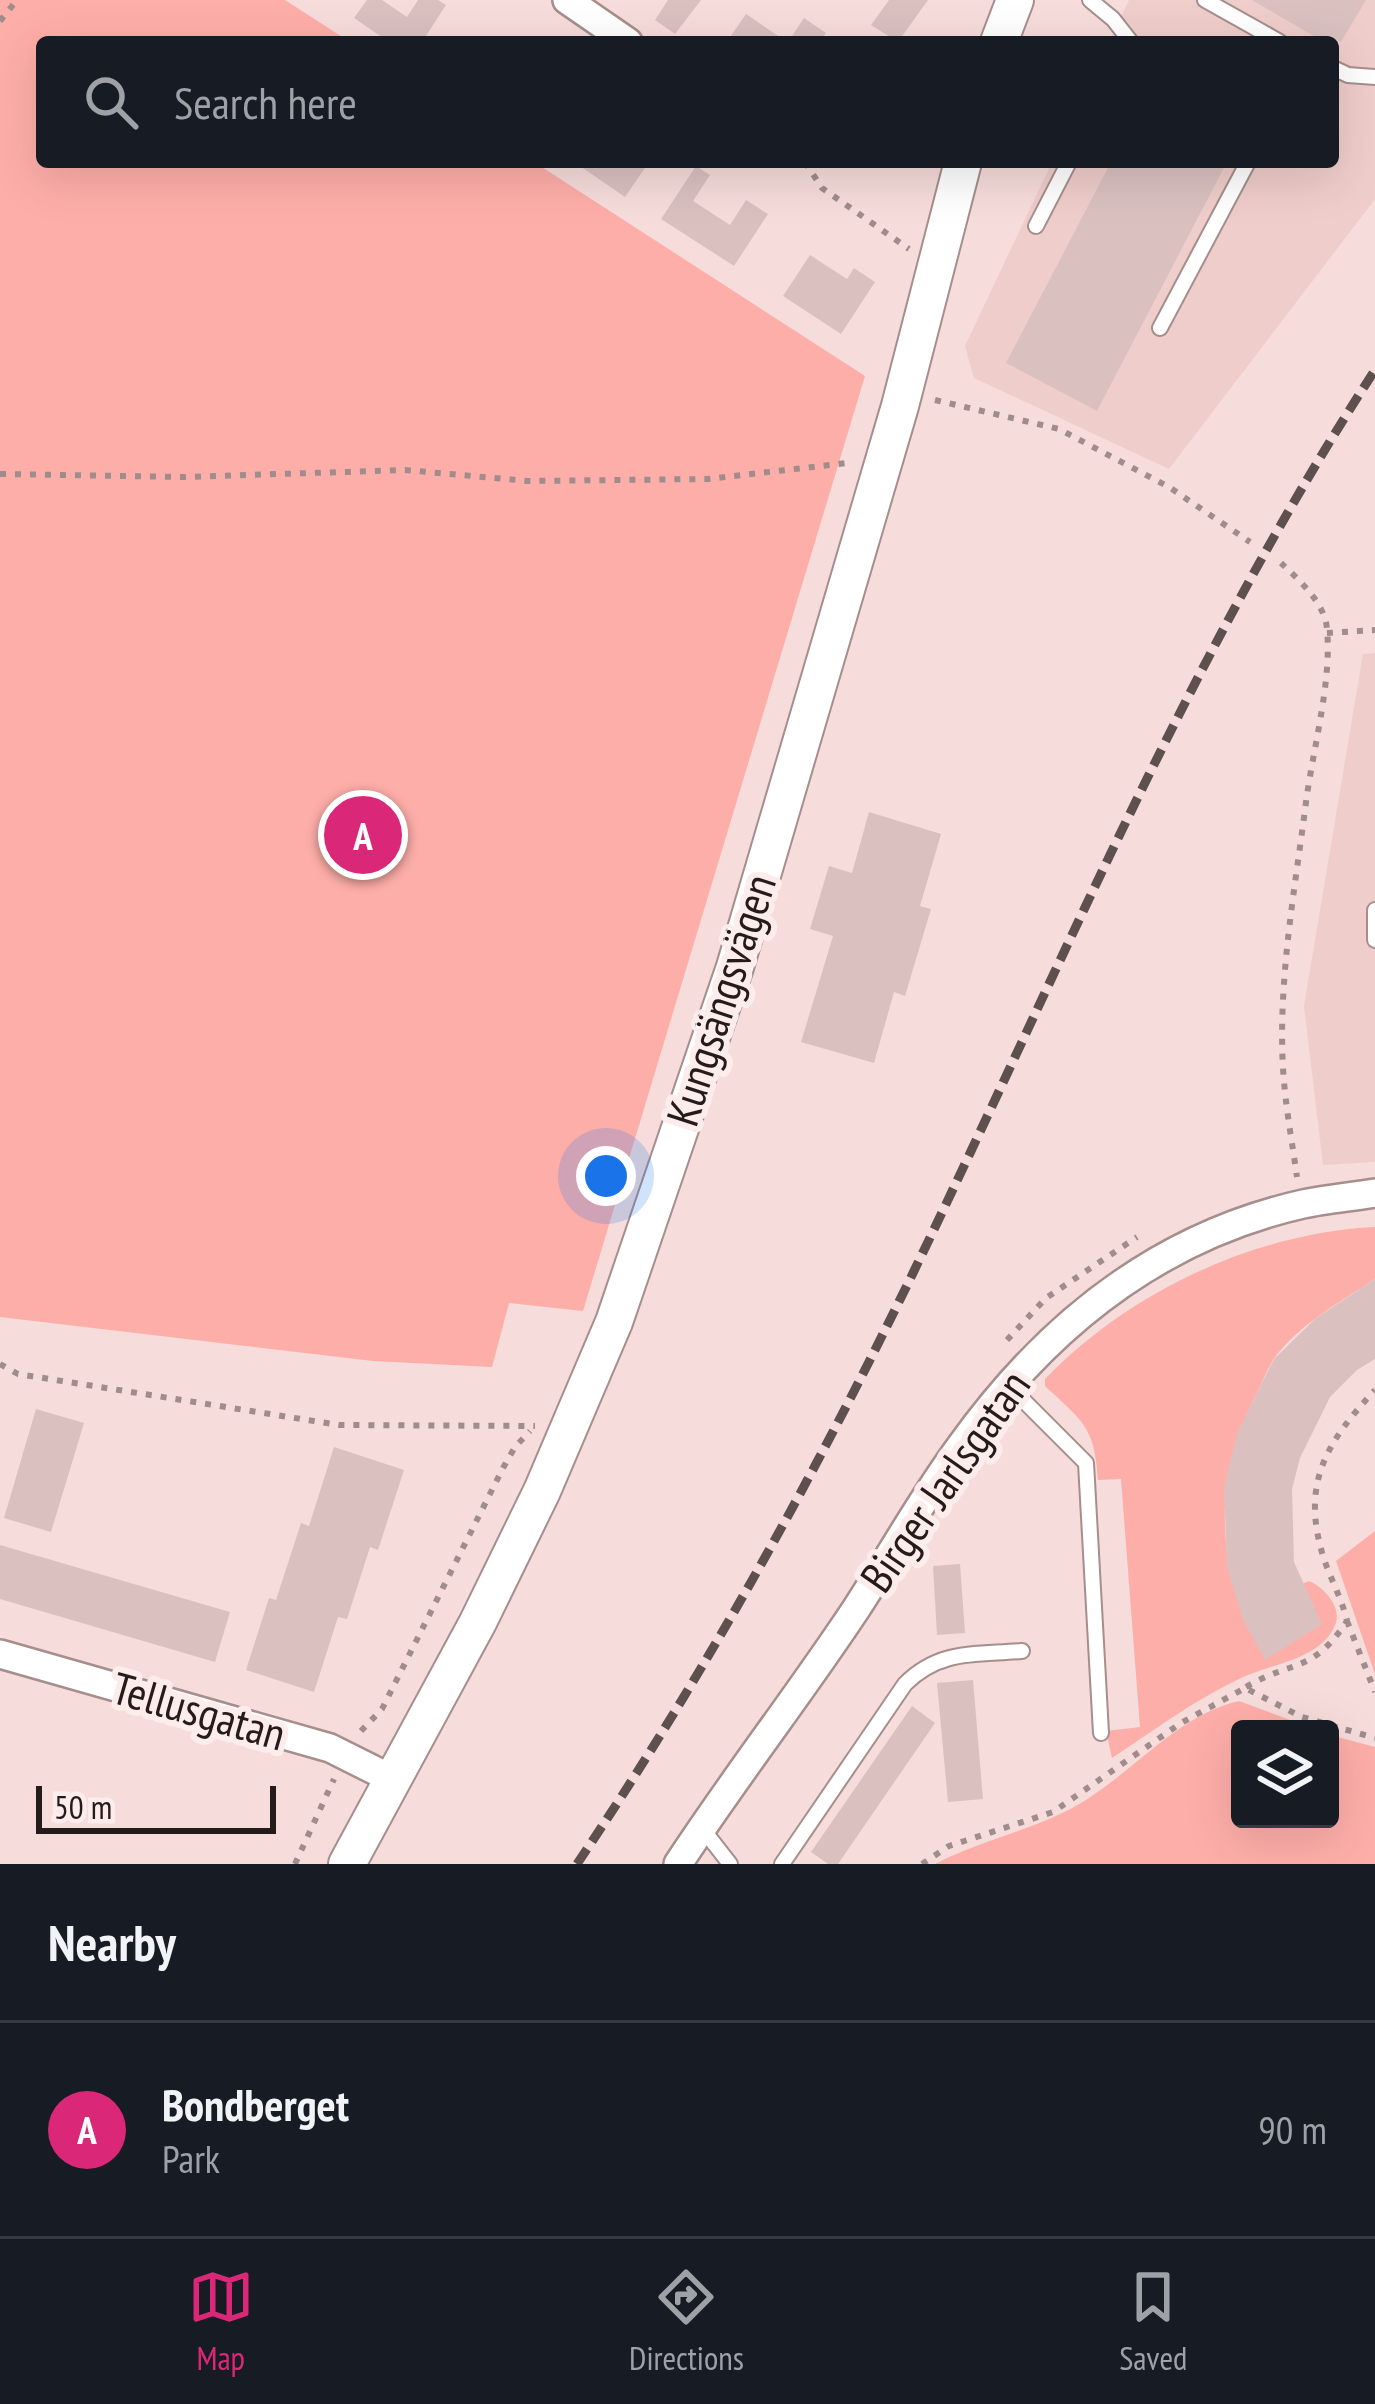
<!DOCTYPE html>
<meta charset="utf-8">
<style>
body{margin:0;font-family:"PT Sans Narrow",sans-serif;background:#242831;color:#f1f3f6}
.controls{position:absolute;right:36px;bottom:36px;display:grid;overflow:hidden;border-radius:12px;box-shadow:0 12px 48px #0002}
.controls button{width:108px;height:108px;display:grid;place-items:center;padding:0;border:0;border-bottom:3px solid #363941;background:#171b24;color:#f1f3f6;font:60px sans-serif}
.scale{position:absolute;left:36px;bottom:30px;width:240px;box-sizing:border-box;padding-left:12px;border:6px solid #241b1a;border-top:0;font-size:33px;line-height:42px;white-space:nowrap;color:#241b1a;-webkit-text-stroke:9px #fceceb;paint-order:stroke}
.you{position:absolute;left:606px;top:1176px;width:42px;height:42px;margin:-30px;border:9px solid #fff;border-radius:50%;background:#1a73e8;box-shadow:0 0 0 18px #1a73e833}
.badge{display:grid;place-items:center;width:78px;height:78px;border-radius:50%;background:#db2777;color:#fff;font-size:39px;font-weight:700}
.pin{position:absolute;translate:-50% -50%;border:6px solid #fff;box-shadow:0 3px 12px #0006}
.list{margin:0;padding:0;list-style:none}
h2{display:flex;justify-content:space-between;align-items:center;height:156px;margin:0;padding:0 48px;font-size:51px}
h2 small{font-size:39px;font-weight:400;color:#9ea1a6}
.list li{display:grid;grid-template-columns:78px 1fr auto;gap:36px;align-items:center;box-sizing:border-box;height:216px;padding:0 48px;border-top:3px solid #363941}
.list b{display:block;font-size:45px;white-space:nowrap}
.list p{margin:0;font-size:39px;white-space:nowrap;color:#9ea1a6}
.list em{font-size:39px;font-style:normal;color:#9ea1a6}
.icon{flex:none;width:66px;height:66px;fill:none;stroke:currentColor;stroke-width:2;stroke-linecap:round;stroke-linejoin:round}
.map{position:relative;flex:none;width:1375px;height:1864px;overflow:hidden}
.search{position:absolute;background:#171b24;box-shadow:0 12px 48px #0002;left:36px;right:36px;top:36px;height:132px;display:flex;align-items:center;gap:30px;box-sizing:border-box;padding:0 42px;border-radius:12px;color:#9ea1a6;font-size:45px}
.sheet{height:372px;background:#171b24}
nav{display:flex;justify-content:space-around;align-items:center;box-sizing:border-box;height:168px;border-top:3px solid #363941;background:#171b24;font-size:33px;color:#9ea1a6}
nav a{display:grid;justify-items:center;gap:6px}
nav .on{color:#db2777}
.map>svg:first-child{display:block}
.built{fill:#efcdca}
.green{fill:#feaea9}
.building{fill:#dac1c0}
.lines{fill:none;stroke-linecap:round;stroke-linejoin:round}
.service-casing{stroke:#a58e8c;stroke-width:18}
.minor-casing{stroke:#a58e8c;stroke-width:32}
.tertiary-casing{stroke:#a58e8c;stroke-width:40}
.path{stroke:#9f8c8b;stroke-width:6;stroke-dasharray:6 9;stroke-linecap:butt}
.service{stroke:#fff;stroke-width:14}
.minor{stroke:#fff;stroke-width:27}
.tertiary{stroke:#fff;stroke-width:36}
.rail{stroke:#5e504f;stroke-width:9;stroke-dasharray:18 9;stroke-linecap:butt}
.labels{text-anchor:middle;stroke-width:12;stroke-linejoin:round;paint-order:stroke}
.street-label{font-size:45px;fill:#241b1a;stroke:#fceceb}
</style>
<div class="map">
<svg width="1375" height="1864" viewBox="0 0 1375 1864">
<rect width="100%" height="100%" fill="#f6dcda"/>
<path class="built" d="M1129 0H1375V199L1169 469 974 378 965 346 1052 162H1333V42H1109Z
M1375 653V1162L1323 1165 1304 1006 1363 654Z"/>
<path class="green" d="M0 0H285L350 42H42V162H534L865 376 583 1311 509 1303 492 1367 373 1361 0 1317Z
M1375 1227V1279C1340 1302 1298 1325 1273 1360 1267 1370 1262 1383 1257 1393 1210 1486 1216 1569 1265 1659L1302 1584 1309 1581C1324 1587 1343 1608 1335 1625 1322 1658 1276 1663 1248 1675 1200 1696 1156 1729 1112 1758L1106 1731 1140 1727 1121 1479 1098 1480C1095 1426 1082 1421 1045 1386V1379C1129 1292 1254 1233 1375 1227Z
M1375 1531V1674L1336 1561Z
M1239 1701 1314 1729H1240V1819H1330V1735L1375 1747V1864H935C979 1841 1030 1831 1074 1807 1129 1777 1176 1715 1239 1701Z"/>
<path class="building" d="M367 0H382L407 17 418 0H438L446 5 422 42H389L354 18Z
M668 0H701L675 34 655 20Z
M889 0H928L898 42 871 25Z
M1252 0H1366L1341 42 1332 37 1324 42Z
M746 14 787 42 728 40Z
M804 18 826 33 819 42H788Z
M574 162H649L625 197Z
M1111 162H1227L1097 411 1006 363Z
M696 166 710 175 693 201 730 225 746 200 768 214 734 266 661 219Z
M810 255 847 279 854 268 875 282 841 334 783 296Z
M869 812 941 834 920 906 931 909 905 996 894 992 874 1063 801 1042 833 936 810 929 829 866 852 873Z
M1375 1279V1359L1357 1370 1330 1397 1300 1458 1292 1489 1294 1562 1322 1624 1265 1660 1243 1620 1227 1566 1224 1487 1238 1431 1274 1359 1316 1318Z
M36 1409 84 1423 51 1532 4 1518Z
M334 1447 404 1470 378 1550 370 1547 347 1619 338 1617 314 1692 246 1670 269 1598 276 1600 301 1523 309 1526Z
M0 1545 230 1612 215 1662 0 1599Z
M960 1564 965 1633 937 1635 933 1566Z
M973 1680 983 1799 948 1802 937 1683Z
M912 1706 935 1723 838 1864H828L811 1852Z"/>
<g class="lines">
<g class="service-casing">
<path id="service" d="M1090 0 1113 19 1131 42
M1205 0 1280 42
M1333 68 1348 75 1375 77
M1036 226 1069 162
M1160 328 1248 162
M1375 910V940
M1008 1385 1086 1463 1101 1733
M702 1828 730 1864
M782 1864 905 1684C940 1649 976 1655 1022 1651"/>
</g>
<g class="minor-casing">
<path id="minor" d="M567 0 628 42
M0 1654 330 1748 394 1780
M678 1864C735 1777 799 1695 856 1609 891 1555 922 1499 960 1447 1045 1328 1157 1237 1303 1204 1326 1199 1351 1197 1375 1193"/>
</g>
<g class="tertiary-casing">
<path id="tertiary" d="M999 42 1015 0
M347 1864 478 1622 542 1491 614 1322 735 967 900 406 963 162"/>
</g>
<path class="path" d="M0 21 17 0
M805 162 822 188 909 249
M935 400 1059 429 1169 487 1250 542
M0 474 185 477 405 470 528 481 708 479 847 463
M1281 563C1299 580 1325 603 1327 629 1332 681 1313 749 1306 802 1295 889 1278 979 1283 1068 1285 1104 1292 1141 1297 1177
M1327 633 1375 630
M1007 1340 1046 1298 1137 1237
M0 1364 18 1374 339 1425 535 1426
M1347 1621 1375 1692
M1246 1687C1294 1659 1312 1674 1347 1621 1342 1599 1331 1580 1324 1559 1300 1484 1326 1443 1375 1390
M361 1731 382 1709 503 1468 515 1447 530 1431
M295 1864 334 1779
M922 1864 949 1846 1053 1812 1181 1723 1245 1688 1302 1717 1375 1738"/>
<use href="#service" class="service"/>
<use href="#minor" class="minor"/>
<use href="#tertiary" class="tertiary"/>
<path class="rail" d="M577 1864C703 1677 814 1477 913 1273 1060 969 1190 654 1375 370"/>
</g>
<g class="labels">
<g class="street-label">
<text transform="translate(721 1000) rotate(-72)" y="16">Kungsängsvägen</text>
<text transform="translate(945 1481) rotate(-55)" y="16">Birger Jarlsgatan</text>
<text transform="translate(199 1711) rotate(16)" y="16">Tellusgatan</text>
</g>
</g>
</svg>
<div class="controls">
<button><svg class="icon" aria-label="layers" viewBox="0 0 24 24"><path d="M12 4l9 5-9 5-9-5zM3 14l9 5 9-5"/></svg></button>
</div>
<div class="scale">50 m</div>
<div class="you"></div>
<div class="pin badge" style="left:363px;top:835px">A</div>
<div class="search"><svg class="icon" aria-label="search" viewBox="0 0 24 24"><circle cx="10" cy="10" r="6"/><path d="M15 15l6 6"/></svg>Search here</div>
</div>
<section class="sheet">
<h2>Nearby<small></small></h2>
<ul class="list">
<li><span class="badge">A</span><div><b>Bondberget</b><p>Park</p></div><em>90 m</em></li>
</ul>
</section>
<nav>
<a class="on"><svg class="icon" aria-label="map" viewBox="0 0 24 24"><path d="M3 6l6-2 6 2 6-2v14l-6 2-6-2-6 2zM9 4v14M15 6v14"/></svg>Map</a>
<a><svg class="icon" aria-label="directions" viewBox="0 0 24 24"><path d="M12 3l9 9-9 9-9-9zM9 14v-3h6M13 9l2 2-2 2"/></svg>Directions</a>
<a><svg class="icon" aria-label="saved" viewBox="0 0 24 24"><path d="M7 4h10v16l-5-4-5 4z"/></svg>Saved</a>
</nav>
